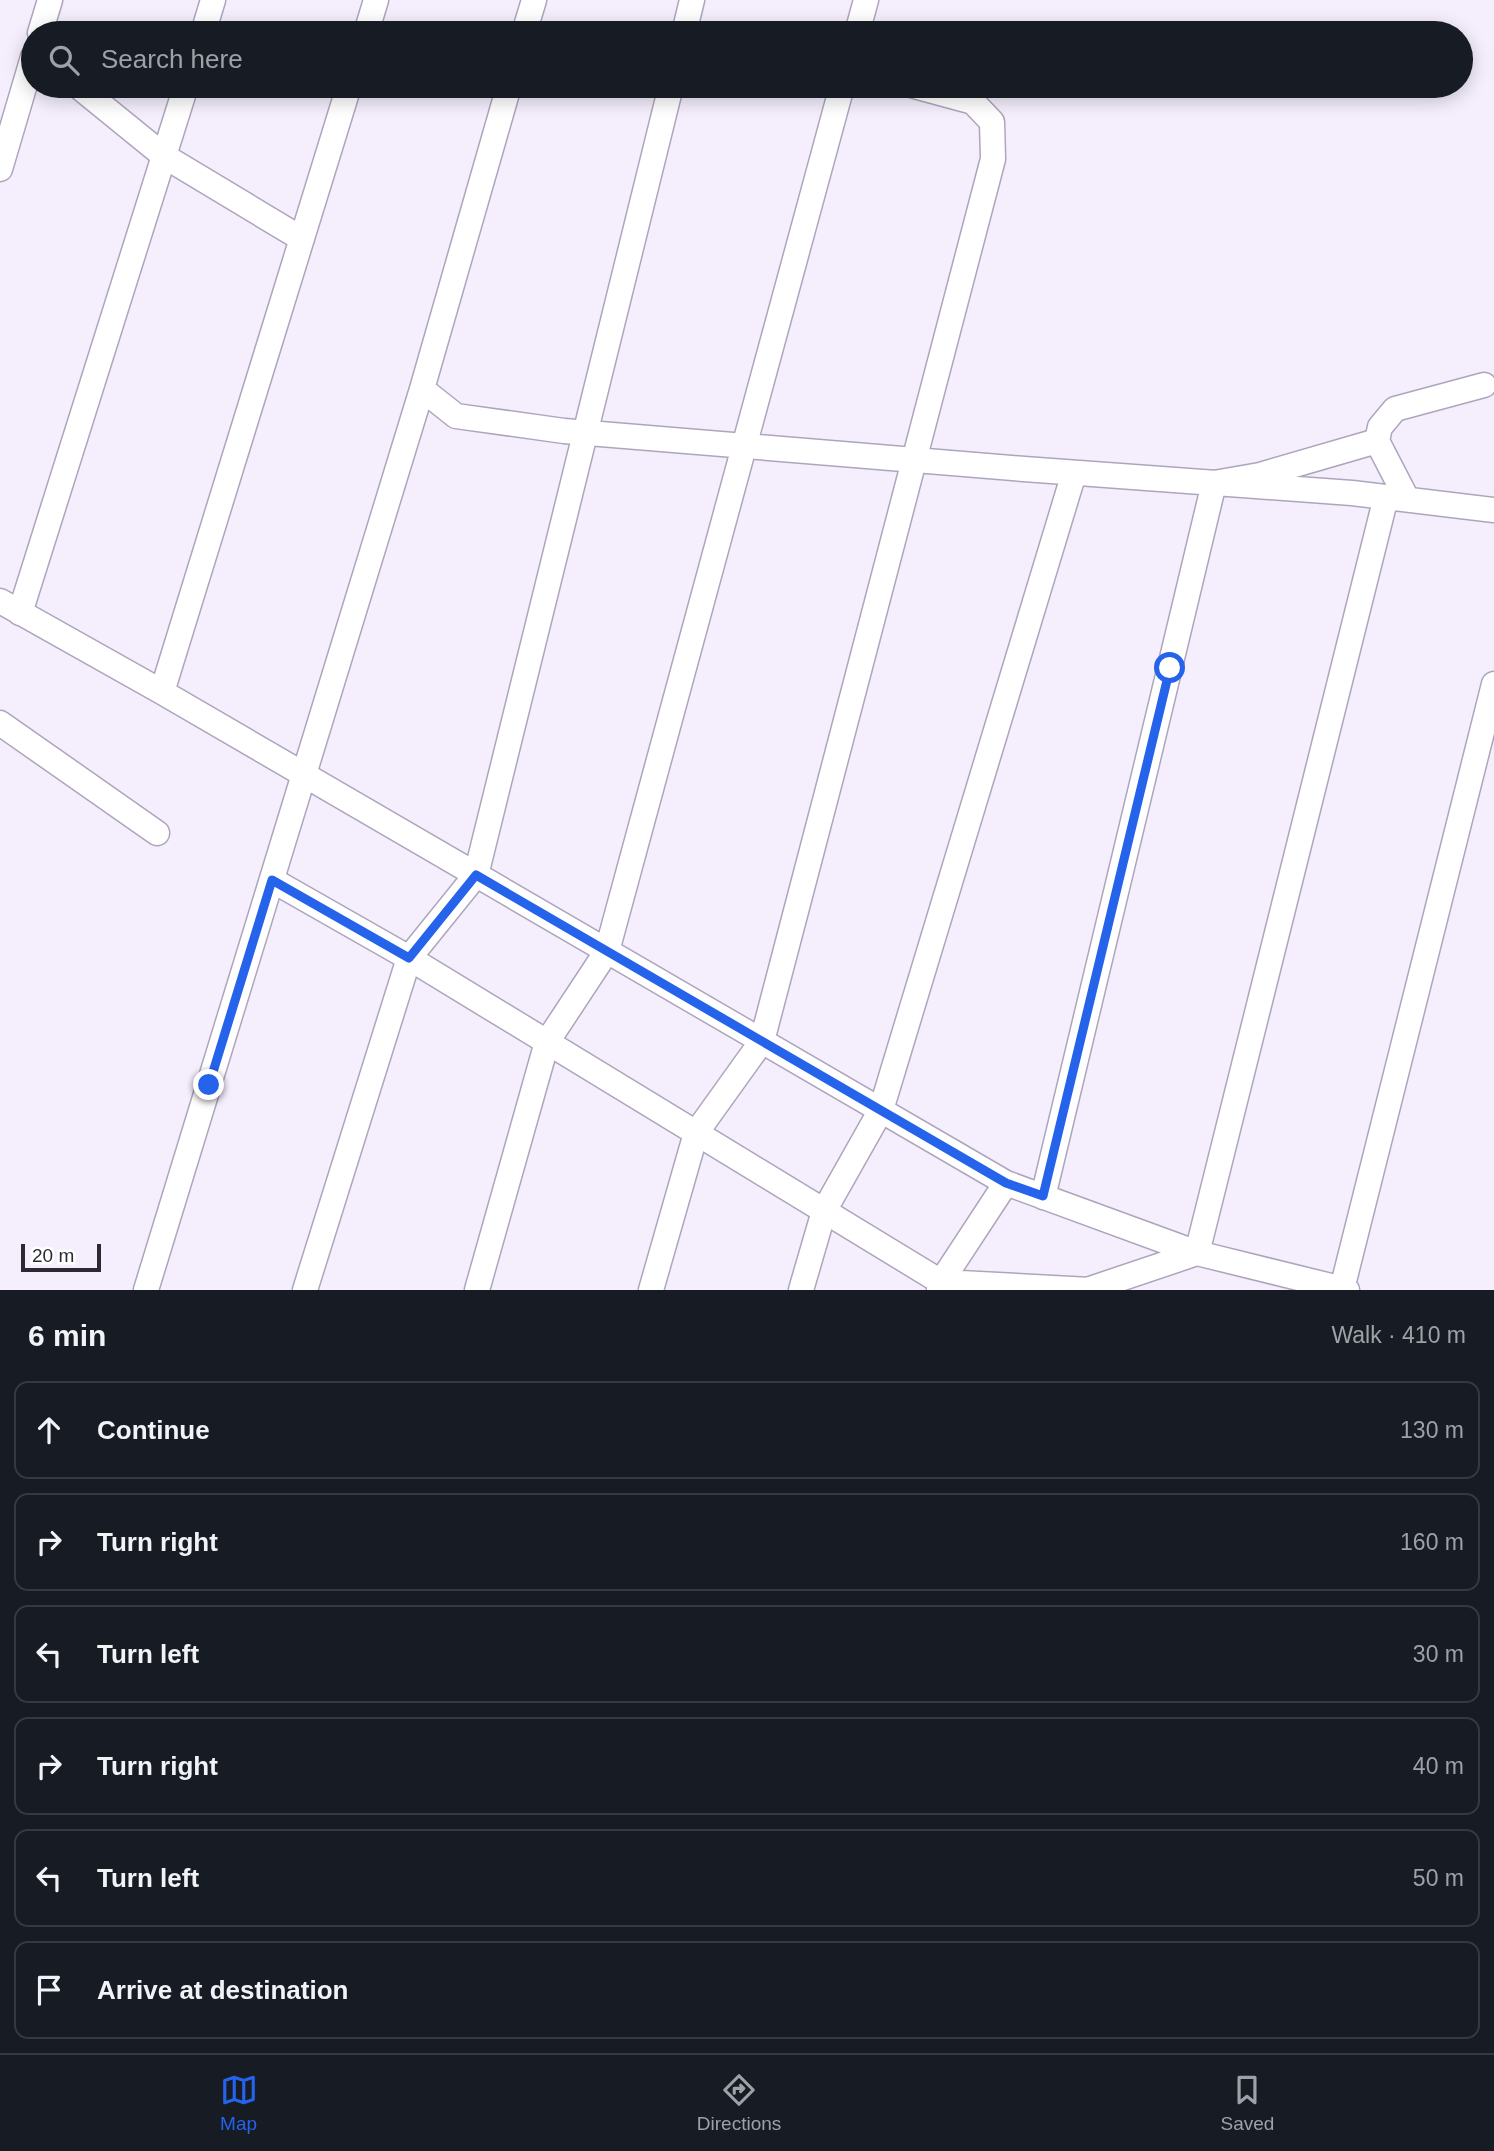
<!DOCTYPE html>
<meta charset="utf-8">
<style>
body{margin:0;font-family:Helvetica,sans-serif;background:#242831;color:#f1f3f6}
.scale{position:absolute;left:21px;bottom:18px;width:80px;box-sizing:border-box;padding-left:7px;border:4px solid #2c2932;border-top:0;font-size:19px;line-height:24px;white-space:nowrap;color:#2c2932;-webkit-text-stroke:5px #fff;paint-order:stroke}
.stop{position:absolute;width:21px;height:21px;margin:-16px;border:5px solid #2563eb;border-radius:50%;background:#fff}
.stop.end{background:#2563eb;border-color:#fff;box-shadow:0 2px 7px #0008}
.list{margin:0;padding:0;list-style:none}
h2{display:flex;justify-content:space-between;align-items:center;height:91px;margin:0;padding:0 28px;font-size:30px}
h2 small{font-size:23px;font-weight:400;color:#9ea1a6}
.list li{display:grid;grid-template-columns:46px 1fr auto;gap:21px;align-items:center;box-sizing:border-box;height:98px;margin:0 14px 14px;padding:0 14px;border:2px solid #363941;border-radius:14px}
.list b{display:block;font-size:26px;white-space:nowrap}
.list em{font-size:23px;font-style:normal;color:#9ea1a6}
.icon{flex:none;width:38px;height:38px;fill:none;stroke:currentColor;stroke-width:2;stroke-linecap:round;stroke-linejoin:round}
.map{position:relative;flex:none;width:1494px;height:1290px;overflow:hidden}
.search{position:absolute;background:#171b24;box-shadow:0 4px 18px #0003;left:21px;right:21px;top:21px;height:77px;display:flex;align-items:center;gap:18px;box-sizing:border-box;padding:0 24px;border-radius:38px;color:#9ea1a6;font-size:26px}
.sheet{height:763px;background:#171b24}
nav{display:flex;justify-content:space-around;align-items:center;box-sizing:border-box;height:98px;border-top:2px solid #363941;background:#171b24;font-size:19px;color:#9ea1a6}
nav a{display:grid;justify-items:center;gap:4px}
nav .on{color:#2563eb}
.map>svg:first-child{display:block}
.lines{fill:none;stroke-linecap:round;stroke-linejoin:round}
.minor-casing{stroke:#aea5bc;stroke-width:27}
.minor{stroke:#fff;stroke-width:24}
.route{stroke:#2563eb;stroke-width:9}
</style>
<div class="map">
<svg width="1494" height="1290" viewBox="0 0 1494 1290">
<rect width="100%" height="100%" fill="#f4eefd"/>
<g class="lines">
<g class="minor-casing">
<path id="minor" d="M40 33 50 0
M203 33 213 0
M366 33 376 0
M524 33 534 0
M684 33 692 0
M857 33 866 0
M78 86 164 156 302 239
M0 169 33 57
M422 389 456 416 564 431 1024 469 1352 493 1494 510
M1407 499 1377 441 1380 427 1395 409 1484 385
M0 601 162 692 1006 1183 1197 1253 1347 1290
M20 613 186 86
M162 692 349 86
M0 723 157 833
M272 880 409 958 476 875 671 86
M1043 1197 1214 483 1260 475 1377 441
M942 1282 1090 1290
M1090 1289 1197 1253 1386 497
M1342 1289 1494 684
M146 1290 422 389 509 86
M305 1290 409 958 941 1282 958 1290
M477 1290 547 1042 607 951 842 86
M651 1290 696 1133 762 1041 993 159 992 122 973 102 914 86
M801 1290 824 1211 881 1110 1074 473
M939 1290 941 1282 1006 1183"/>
</g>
<use href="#minor" class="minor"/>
</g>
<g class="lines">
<path class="route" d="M209 1085 272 880 409 958 476 875 1006 1183 1043 1196 1170 668"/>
</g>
</svg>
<div class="scale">20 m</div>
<div class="stop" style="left:1170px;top:668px"></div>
<div class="stop end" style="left:209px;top:1085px"></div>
<div class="search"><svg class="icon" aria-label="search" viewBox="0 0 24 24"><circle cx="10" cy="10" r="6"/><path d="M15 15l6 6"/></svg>Search here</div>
</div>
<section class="sheet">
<h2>6 min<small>Walk · 410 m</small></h2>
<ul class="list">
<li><svg class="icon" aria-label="ahead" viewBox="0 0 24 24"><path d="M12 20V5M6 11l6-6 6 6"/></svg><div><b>Continue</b></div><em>130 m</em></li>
<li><svg class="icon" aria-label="right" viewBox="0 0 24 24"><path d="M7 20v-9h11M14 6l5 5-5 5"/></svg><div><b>Turn right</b></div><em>160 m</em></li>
<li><svg class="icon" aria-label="left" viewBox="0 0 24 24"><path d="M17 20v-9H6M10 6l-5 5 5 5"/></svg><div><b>Turn left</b></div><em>30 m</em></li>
<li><svg class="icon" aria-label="right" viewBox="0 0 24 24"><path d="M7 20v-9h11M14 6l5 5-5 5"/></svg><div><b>Turn right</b></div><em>40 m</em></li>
<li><svg class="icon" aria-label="left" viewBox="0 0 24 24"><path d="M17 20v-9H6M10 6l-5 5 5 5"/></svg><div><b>Turn left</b></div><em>50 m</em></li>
<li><svg class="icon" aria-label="arrive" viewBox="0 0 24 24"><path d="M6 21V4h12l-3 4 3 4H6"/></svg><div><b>Arrive at destination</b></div></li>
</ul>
</section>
<nav>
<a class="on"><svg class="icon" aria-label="map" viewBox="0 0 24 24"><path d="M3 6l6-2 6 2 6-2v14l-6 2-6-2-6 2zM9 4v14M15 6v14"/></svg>Map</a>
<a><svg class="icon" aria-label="directions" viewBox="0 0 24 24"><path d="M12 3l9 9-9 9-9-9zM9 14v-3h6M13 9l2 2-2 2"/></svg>Directions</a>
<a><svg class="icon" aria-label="saved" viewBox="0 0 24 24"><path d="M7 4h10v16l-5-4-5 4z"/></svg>Saved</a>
</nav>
